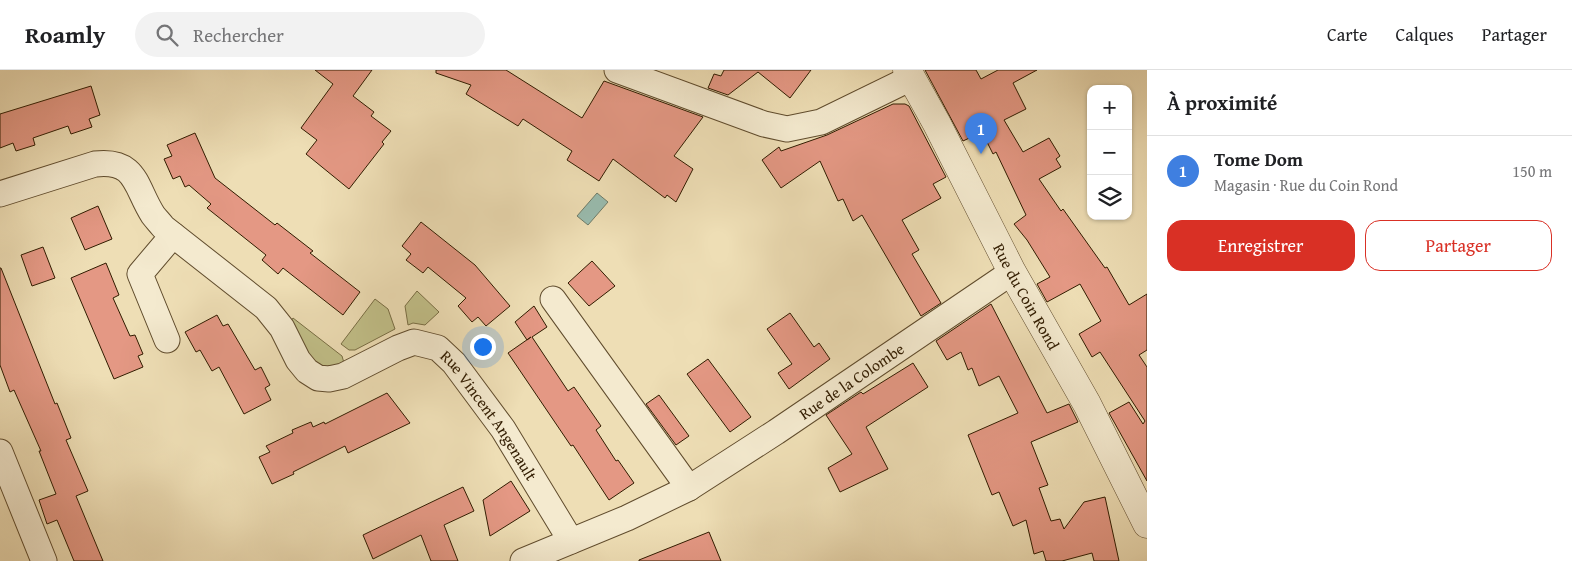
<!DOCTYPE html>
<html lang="fr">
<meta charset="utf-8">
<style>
body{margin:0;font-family:"Gentium Book Plus",serif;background:#f2f2f2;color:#202124}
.controls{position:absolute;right:15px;top:15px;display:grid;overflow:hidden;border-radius:10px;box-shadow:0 1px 4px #0004}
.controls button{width:45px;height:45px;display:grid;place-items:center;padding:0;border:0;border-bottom:1px solid #e0e0e0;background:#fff;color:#202124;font:25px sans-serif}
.you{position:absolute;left:482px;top:276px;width:18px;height:18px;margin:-12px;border:4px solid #fff;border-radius:50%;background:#1a73e8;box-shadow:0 0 0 8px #1a73e833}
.badge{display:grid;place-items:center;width:32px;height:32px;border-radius:50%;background:#d93025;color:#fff;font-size:16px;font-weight:700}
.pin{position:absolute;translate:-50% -41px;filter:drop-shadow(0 1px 2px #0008)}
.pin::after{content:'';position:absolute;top:26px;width:18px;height:15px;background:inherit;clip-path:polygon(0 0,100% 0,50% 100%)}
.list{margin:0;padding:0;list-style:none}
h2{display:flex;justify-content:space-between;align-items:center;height:65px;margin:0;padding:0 20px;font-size:21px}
h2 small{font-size:16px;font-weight:400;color:#757577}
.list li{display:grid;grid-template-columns:32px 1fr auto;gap:15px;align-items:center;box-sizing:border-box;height:70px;padding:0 20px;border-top:1px solid #e0e0e0}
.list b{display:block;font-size:19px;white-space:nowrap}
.list p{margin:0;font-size:16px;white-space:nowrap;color:#757577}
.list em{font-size:16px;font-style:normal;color:#757577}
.actions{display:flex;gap:10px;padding:15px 20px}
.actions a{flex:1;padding:11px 0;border:1px solid #d93025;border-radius:15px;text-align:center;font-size:18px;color:#d93025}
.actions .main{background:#d93025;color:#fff}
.icon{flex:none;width:28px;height:28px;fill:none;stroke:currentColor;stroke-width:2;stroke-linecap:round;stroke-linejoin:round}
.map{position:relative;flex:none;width:1147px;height:491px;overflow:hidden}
header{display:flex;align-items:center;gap:30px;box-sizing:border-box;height:70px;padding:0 25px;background:#fff;border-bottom:1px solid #e0e0e0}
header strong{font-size:24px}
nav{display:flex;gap:28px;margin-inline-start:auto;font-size:18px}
.search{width:350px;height:45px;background:#f2f2f2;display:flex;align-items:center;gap:12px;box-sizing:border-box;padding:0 18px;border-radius:28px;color:#757577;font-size:19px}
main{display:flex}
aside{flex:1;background:#fff}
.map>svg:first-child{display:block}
.green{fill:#c1bf88;stroke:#796e44}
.water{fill:#99bcaf;stroke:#6f7c69}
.building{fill:#e49884;stroke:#311c00}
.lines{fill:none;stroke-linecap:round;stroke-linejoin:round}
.minor-casing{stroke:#604c2d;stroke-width:27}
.tertiary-casing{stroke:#604c2d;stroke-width:29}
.minor{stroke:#f4eacf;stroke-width:25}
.tertiary{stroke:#f4eacf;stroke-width:28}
.labels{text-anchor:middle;stroke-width:4.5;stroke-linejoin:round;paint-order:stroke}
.street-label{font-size:16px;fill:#311c00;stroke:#f4eacf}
</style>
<header>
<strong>Roamly</strong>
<div class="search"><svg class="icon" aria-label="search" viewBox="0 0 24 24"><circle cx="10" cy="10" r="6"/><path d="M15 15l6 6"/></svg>Rechercher</div>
<nav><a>Carte</a><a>Calques</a><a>Partager</a></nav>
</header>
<main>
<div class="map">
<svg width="1147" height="491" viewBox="0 0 1147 491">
<rect width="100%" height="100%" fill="#eedeb5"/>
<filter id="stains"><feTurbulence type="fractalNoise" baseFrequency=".004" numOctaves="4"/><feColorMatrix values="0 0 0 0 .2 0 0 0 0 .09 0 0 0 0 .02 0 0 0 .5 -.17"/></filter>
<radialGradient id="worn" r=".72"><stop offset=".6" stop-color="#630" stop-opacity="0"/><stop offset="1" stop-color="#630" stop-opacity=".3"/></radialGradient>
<path class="green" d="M417 221 439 242 425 255 413 253 408 255 405 236Z
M375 229 388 239 395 259 355 280H349L341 274Z
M293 248 342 286 344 293C335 296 323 300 314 293 309 288 295 260 290 252Z"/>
<path class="water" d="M597 123 608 132 588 155 577 146Z"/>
<path class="building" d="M315 0H372L353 26 374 42 371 46 391 61 382 72 384 74 349 119 306 84 317 70 301 58 333 14Z
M436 0H506L582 48 604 11 703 47 674 86 693 99 676 132 667 125 665 128 613 89 599 111 567 90 572 81 523 49 518 56 466 24 471 15 436 3Z
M724 0H811L790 28 758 2 728 25 708 18 714 4 721 6Z
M925 0H976L981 9 998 0H1037L1013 13 1026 39 1004 50 1023 82 1049 68 1060 86 1056 89 1061 97 1039 109 1061 141 1063 139 1105 198 1107 197 1129 235 1147 224V280L1139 285 1147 297V411L1109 343 1129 332 1143 354 1145 351 1100 282 1092 287 1079 264 1101 251 1080 214 1047 232 1037 214 1050 207 1027 170 1014 154 1026 145 996 82 993 84 982 62 963 71Z
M91 16 100 45 89 49 92 57 71 64 68 56 33 68 35 75 16 81 13 73 0 78V44Z
M893 34H905L909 36 946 107 933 114 941 128 902 150 919 180 912 184 941 233 921 246 862 145 853 151 843 129 838 131 820 91 781 118 762 90 779 77 781 81 827 65Z
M195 63 215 108 275 155 277 153 313 181 310 183 360 222 343 245 283 198 278 204 262 190 266 185 207 138 211 134 189 115 185 117 180 106 173 109 164 89 172 86 167 75Z
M98 136 112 169 85 180 71 148Z
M421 152 475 195 510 236 486 256 478 247 472 252 458 236 466 228 428 197 423 203 406 190 411 184 402 176Z
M43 177 55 208 32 216 21 185Z
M592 191 615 216 589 236 568 213Z
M106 193 119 225 113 228 130 266 135 265 143 284 138 286 143 297 114 309 71 208Z
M0 198H1L55 334 57 333 71 368 66 370 88 421 76 426 103 491H74L57 450 47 454 39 430 56 424 39 381H41L14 320 10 322 0 295Z
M991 234 1047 343 1069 334 1078 352 1031 372 1048 415 1039 418 1051 451 1060 449 1064 459 1084 432 1105 427 1119 491H1094L1092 483 1062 491H1046L1043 481 1034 484 1026 450 1013 456 999 422 992 425 968 365 1018 343 999 306 979 316 972 298 968 300 961 282 947 290 936 271Z
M534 236 547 257 532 267 568 321 574 317 601 356 596 360 616 391 618 390 634 413 609 430 573 375 571 376 508 283 531 267 527 270 515 252Z
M790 243 814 277 819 273 830 289 789 319 778 303 792 294 767 259Z
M217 245 223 256 228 254 255 300 261 297 270 315 265 318 271 330 244 344 219 297 212 301 200 280 196 282 185 262Z
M708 289 751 347 730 362 687 304Z
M913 293 928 317 866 357 888 399 840 422 828 398 852 384 826 345 861 322 863 324Z
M387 323 410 353 348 383 345 376 293 402 294 404 272 414 259 387 270 382 266 376 293 363 292 360 311 352 313 357 324 352 325 354Z
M659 325 689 366 676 375 646 334Z
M511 411 530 441 490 466 483 430Z
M463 417 474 441 444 455 458 491H431L421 465 373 489 363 465Z
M709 462 721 491H639V490Z"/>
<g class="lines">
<g class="minor-casing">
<g id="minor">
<path d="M617 0 764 54 787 59 821 52 911 8"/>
<path id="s1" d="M0 124 95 94C137 89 135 117 153 145 156 149 160 153 163 157L266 238 282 258 298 290 307 301 318 308 329 309 343 306 398 278 414 272 438 278 454 293 503 359 571 471"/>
<path d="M553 229 689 418"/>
<path d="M167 270 140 204 173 165"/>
<path d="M0 382 44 491"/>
<path id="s2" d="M523 491 627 448 689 418 776 362 1012 202"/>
</g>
</g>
<g class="tertiary-casing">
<g id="tertiary">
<path id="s3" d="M907 0 937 54 1012 202 1087 334 1147 454"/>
</g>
</g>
<use href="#minor" class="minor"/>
<use href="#tertiary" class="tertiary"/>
</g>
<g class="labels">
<g class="street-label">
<text dy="6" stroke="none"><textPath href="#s3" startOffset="256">Rue du Coin Rond</textPath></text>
<text dy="6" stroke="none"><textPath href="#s2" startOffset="376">Rue de la Colombe</textPath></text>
<text dy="6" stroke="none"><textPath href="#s1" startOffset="634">Rue Vincent Angenault</textPath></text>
</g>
</g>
<rect width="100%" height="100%" filter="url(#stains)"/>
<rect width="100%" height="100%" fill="url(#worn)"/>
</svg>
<div class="controls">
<button>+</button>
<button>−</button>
<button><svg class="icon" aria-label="layers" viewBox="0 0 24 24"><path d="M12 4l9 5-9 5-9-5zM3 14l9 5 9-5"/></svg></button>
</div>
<div class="you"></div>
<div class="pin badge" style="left:981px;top:84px;background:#3f7fe0">1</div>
</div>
<aside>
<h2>À proximité<small></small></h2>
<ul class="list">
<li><span class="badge" style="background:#3f7fe0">1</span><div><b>Tome Dom</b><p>Magasin · Rue du Coin Rond</p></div><em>150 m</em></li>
</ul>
<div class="actions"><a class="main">Enregistrer</a><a>Partager</a></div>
</aside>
</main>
